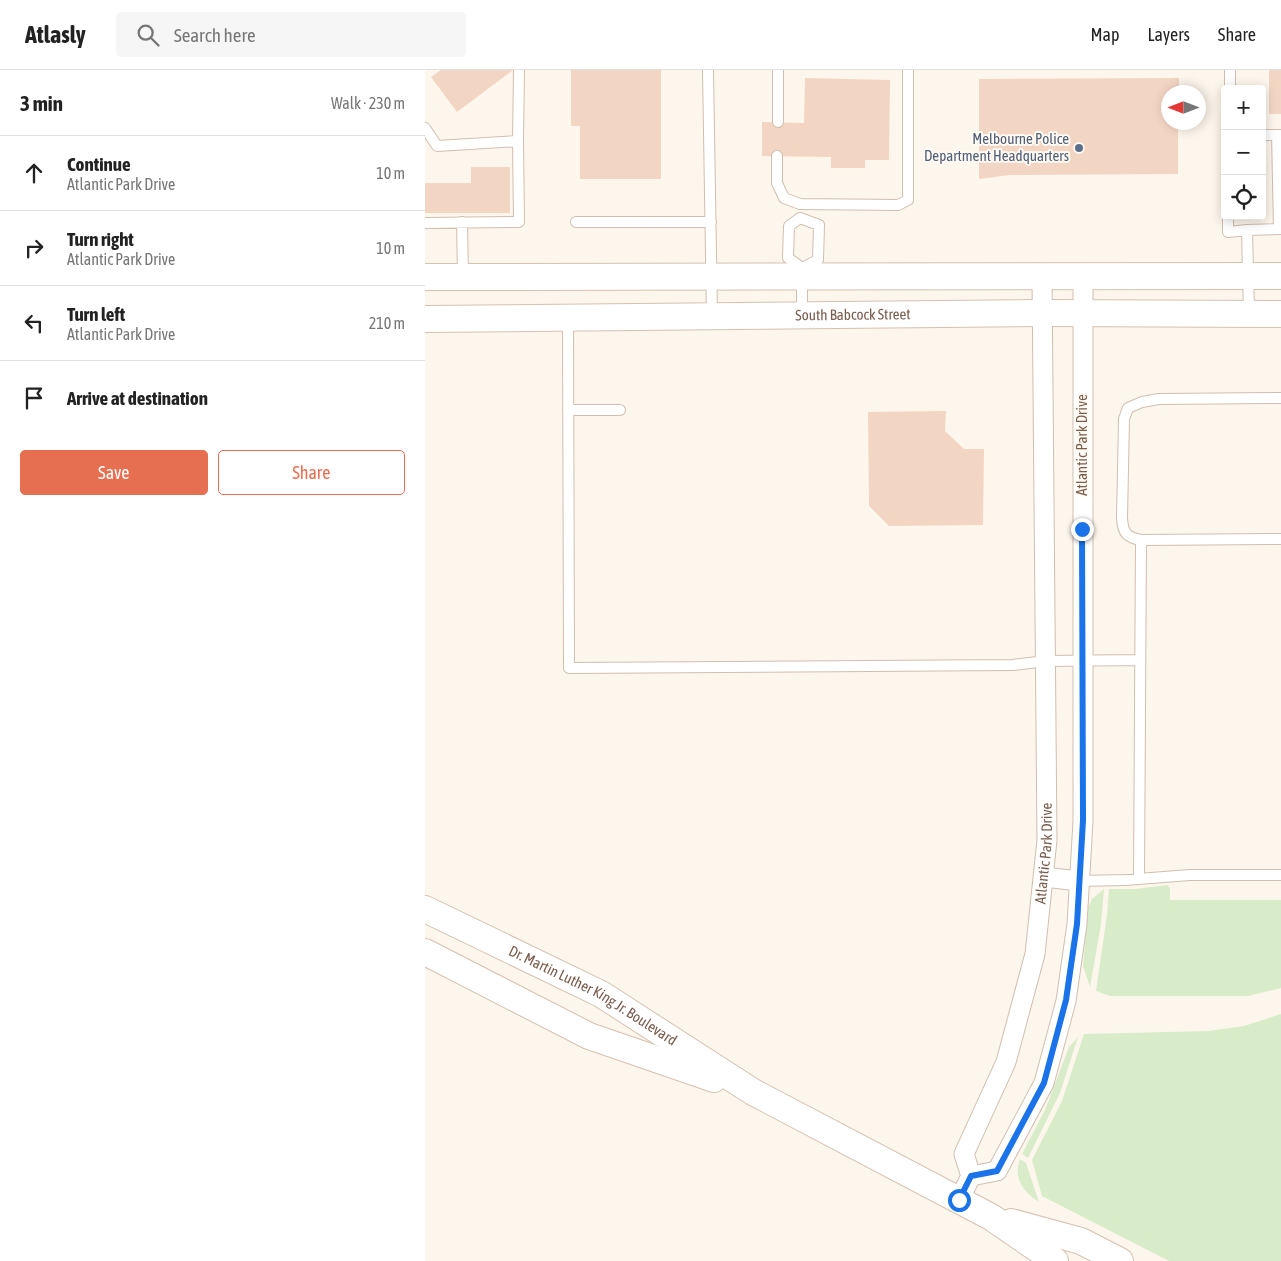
<!DOCTYPE html>
<meta charset="utf-8">
<style>
body{margin:0;font-family:"Asap Condensed",sans-serif;background:#f6f6f6;color:#222}
.controls{position:absolute;right:15px;top:15px;display:grid;overflow:hidden;border-radius:5px;box-shadow:0 2px 12px #0003}
.controls button{width:45px;height:45px;display:grid;place-items:center;padding:0;border:0;border-bottom:1px solid #e0e0e0;background:#fff;color:#222;font:25px sans-serif}
.compass{position:absolute;left:736px;top:15px;width:45px;height:45px;border-radius:50%;background:#fff;box-shadow:0 2px 12px #0003;rotate:270deg}
.stop{position:absolute;width:15px;height:15px;margin:-11px;border:4px solid #1a73e8;border-radius:50%;background:#fff}
.stop.end{background:#1a73e8;border-color:#fff;box-shadow:0 1px 5px #0008}
.list{margin:0;padding:0;list-style:none}
h2{display:flex;justify-content:space-between;align-items:center;height:65px;margin:0;padding:0 20px;font-size:21px}
h2 small{font-size:16px;font-weight:400;color:#767676}
.list li{display:grid;grid-template-columns:32px 1fr auto;gap:15px;align-items:center;box-sizing:border-box;height:75px;padding:0 20px;border-top:1px solid #e0e0e0}
.list b{display:block;font-size:19px;white-space:nowrap}
.list p{margin:0;font-size:16px;white-space:nowrap;color:#767676}
.list em{font-size:16px;font-style:normal;color:#767676}
.actions{display:flex;gap:10px;padding:15px 20px}
.actions a{flex:1;padding:11px 0;border:1px solid #e76f51;border-radius:5px;text-align:center;font-size:18px;color:#e76f51}
.actions .main{background:#e76f51;color:#fff}
.icon{flex:none;width:28px;height:28px;fill:none;stroke:currentColor;stroke-width:2;stroke-linecap:round;stroke-linejoin:round}
.map{position:relative;flex:none;width:856px;height:1191px;overflow:hidden}
header{display:flex;align-items:center;gap:30px;box-sizing:border-box;height:70px;padding:0 25px;background:#fff;border-bottom:1px solid #e0e0e0}
header strong{font-size:24px}
nav{display:flex;gap:28px;margin-inline-start:auto;font-size:18px}
.search{width:350px;height:45px;background:#f6f6f6;display:flex;align-items:center;gap:12px;box-sizing:border-box;padding:0 18px;border-radius:5px;color:#767676;font-size:19px}
main{display:flex}
aside{flex:1;background:#fff}
.map>svg:first-child{display:block}
.green{fill:#d8ecc9}
.building{fill:#f3d5c3}
.lines{fill:none;stroke-linecap:round;stroke-linejoin:round}
.lane-casing{stroke:#d1beb0;stroke-width:12}
.street-casing{stroke:#d1beb0;stroke-width:21}
.secondary-casing{stroke:#d6c0b0;stroke-width:28}
.lane{stroke:#fff;stroke-width:10}
.street{stroke:#fff;stroke-width:19}
.secondary{stroke:#fff;stroke-width:26}
.route{stroke:#1a73e8;stroke-width:6}
.service-dot{fill:#5c6f8a;stroke:#fffaf3;stroke-width:2}
.labels{text-anchor:middle;stroke-width:4;stroke-linejoin:round;paint-order:stroke}
.service-label{font-size:15px;fill:#4e5e75;stroke:#fffaf3;text-anchor:end}
.street-label{font-size:15px;fill:#7a5c4d;stroke:#fffaf3}
</style>
<header>
<strong>Atlasly</strong>
<div class="search"><svg class="icon" aria-label="search" viewBox="0 0 24 24"><circle cx="10" cy="10" r="6"/><path d="M15 15l6 6"/></svg>Search here</div>
<nav><a>Map</a><a>Layers</a><a>Share</a></nav>
</header>
<main>
<aside>
<h2>3 min<small>Walk · 230 m</small></h2>
<ul class="list">
<li><svg class="icon" aria-label="ahead" viewBox="0 0 24 24"><path d="M12 20V5M6 11l6-6 6 6"/></svg><div><b>Continue</b><p>Atlantic Park Drive</p></div><em>10 m</em></li>
<li><svg class="icon" aria-label="right" viewBox="0 0 24 24"><path d="M7 20v-9h11M14 6l5 5-5 5"/></svg><div><b>Turn right</b><p>Atlantic Park Drive</p></div><em>10 m</em></li>
<li><svg class="icon" aria-label="left" viewBox="0 0 24 24"><path d="M17 20v-9H6M10 6l-5 5 5 5"/></svg><div><b>Turn left</b><p>Atlantic Park Drive</p></div><em>210 m</em></li>
<li><svg class="icon" aria-label="arrive" viewBox="0 0 24 24"><path d="M6 21V4h12l-3 4 3 4H6"/></svg><div><b>Arrive at destination</b></div></li>
</ul>
<div class="actions"><a class="main">Save</a><a>Share</a></div>
</aside>
<div class="map">
<svg width="856" height="1191" viewBox="0 0 856 1191">
<rect width="100%" height="100%" fill="#fdf6ec"/>
<path class="green" d="M742 815 745 818V830H856V918L823 926H685L671 921 682 845 684 819H711Z
M679 819 676 854 665 917 658 896 663 838 667 829Z
M856 944V1191H744L617 1126 607 1090 637 1031 659 964 784 961 819 956Z
M653 967 635 1023 603 1088 597 1084 620 1040 644 977Z
M595 1089 601 1093 614 1132C598 1122 588 1108 595 1089Z"/>
<path class="building" d="M16 0H88L32 42 6 7Z
M146 0H236V109H155V56H146Z
M844 0H856V44H844Z
M380 8 465 10 464 90H440V98H406V87L337 86V52L379 53Z
M754 8V22H744V52H753V104L585 105 554 109V9Z
M46 97H85V143H0V113H46Z
M521 341 520 361 539 379H559L558 455 464 456 444 436 443 342Z"/>
<g class="lines">
<g class="lane-casing">
<path id="lane" d="M283 0 287 246
M805 19V0
M353 52V0
M0 58 12 76 93 71 94 152 1 153
M837 65H856
M852 65 854 159
M93 71 94 0
M352 86V113L359 128 375 134 473 135 483 130V0
M803 146V162L822 160
M375 148 394 155 393 190 377 198
M375 148 364 156 363 188 377 198
M37 152 38 206
M151 152H286
M377 206V244
M824 243 822 160 856 159
M143 249 144 598 588 595 621 591 715 590
M856 328 734 329 717 332 703 338 699 349 697 448C698 463 701 467 716 470L856 469
M143 340H195
M714 809 716 470
M654 811 700 810 765 805H856"/>
</g>
<g class="street-casing">
<g id="street">
<path d="M619 807 654 811"/>
<path d="M546 1106 572 1101 619 1013 641 931 652 854 658 751V206"/>
<path id="s1" d="M534 1130 546 1106 539 1084 581 992 610 884 622 770 617 206"/>
</g>
</g>
<g class="secondary-casing">
<g id="secondary">
<path d="M0 207 856 206"/>
<path id="s2" d="M0 249 617 243 856 244"/>
<path id="s3" d="M0 839 176 924 328 1022 566 1147 630 1191"/>
<path d="M0 882 164 966 289 1009"/>
<path d="M586 1152 656 1171 695 1191"/>
</g>
</g>
<use href="#lane" class="lane"/>
<use href="#street" class="street"/>
<use href="#secondary" class="secondary"/>
</g>
<g class="lines">
<path class="route" d="M534 1130 546 1106 572 1101 619 1013 641 930 652 854 658 750 657 459"/>
</g>
<circle class="service-dot" cx="654" cy="78" r="5"/>
<g class="labels">
<g class="service-label">
<text x="644" y="74">Melbourne Police<tspan x="644" dy="17">Department Headquarters</tspan></text>
</g>
<g class="street-label">
<text dy="5" stroke="none"><textPath href="#s2" startOffset="428">South Babcock Street</textPath></text>
<text transform="translate(657 375) rotate(-90)" y="5">Atlantic Park Drive</text>
<text dy="5" stroke="none"><textPath href="#s1" startOffset="364">Atlantic Park Drive</textPath></text>
<text dy="5" stroke="none"><textPath href="#s3" startOffset="189">Dr. Martin Luther King Jr. Boulevard</textPath></text>
</g>
</g>
</svg>
<div class="controls">
<button>+</button>
<button>−</button>
<button><svg class="icon" aria-label="locate" viewBox="0 0 24 24"><circle cx="12" cy="12" r="6"/><path d="M12 2v4M12 18v4M2 12h4M18 12h4"/></svg></button>
</div>
<svg class="compass" viewBox="-18 -18 36 36"><path d="M0-13l5 13h-10z" fill="#e53935"/><path d="M0 13l5-13h-10z" fill="#767676"/></svg>
<div class="stop" style="left:534px;top:1130px"></div>
<div class="stop end" style="left:657px;top:459px"></div>
</div>
</main>
